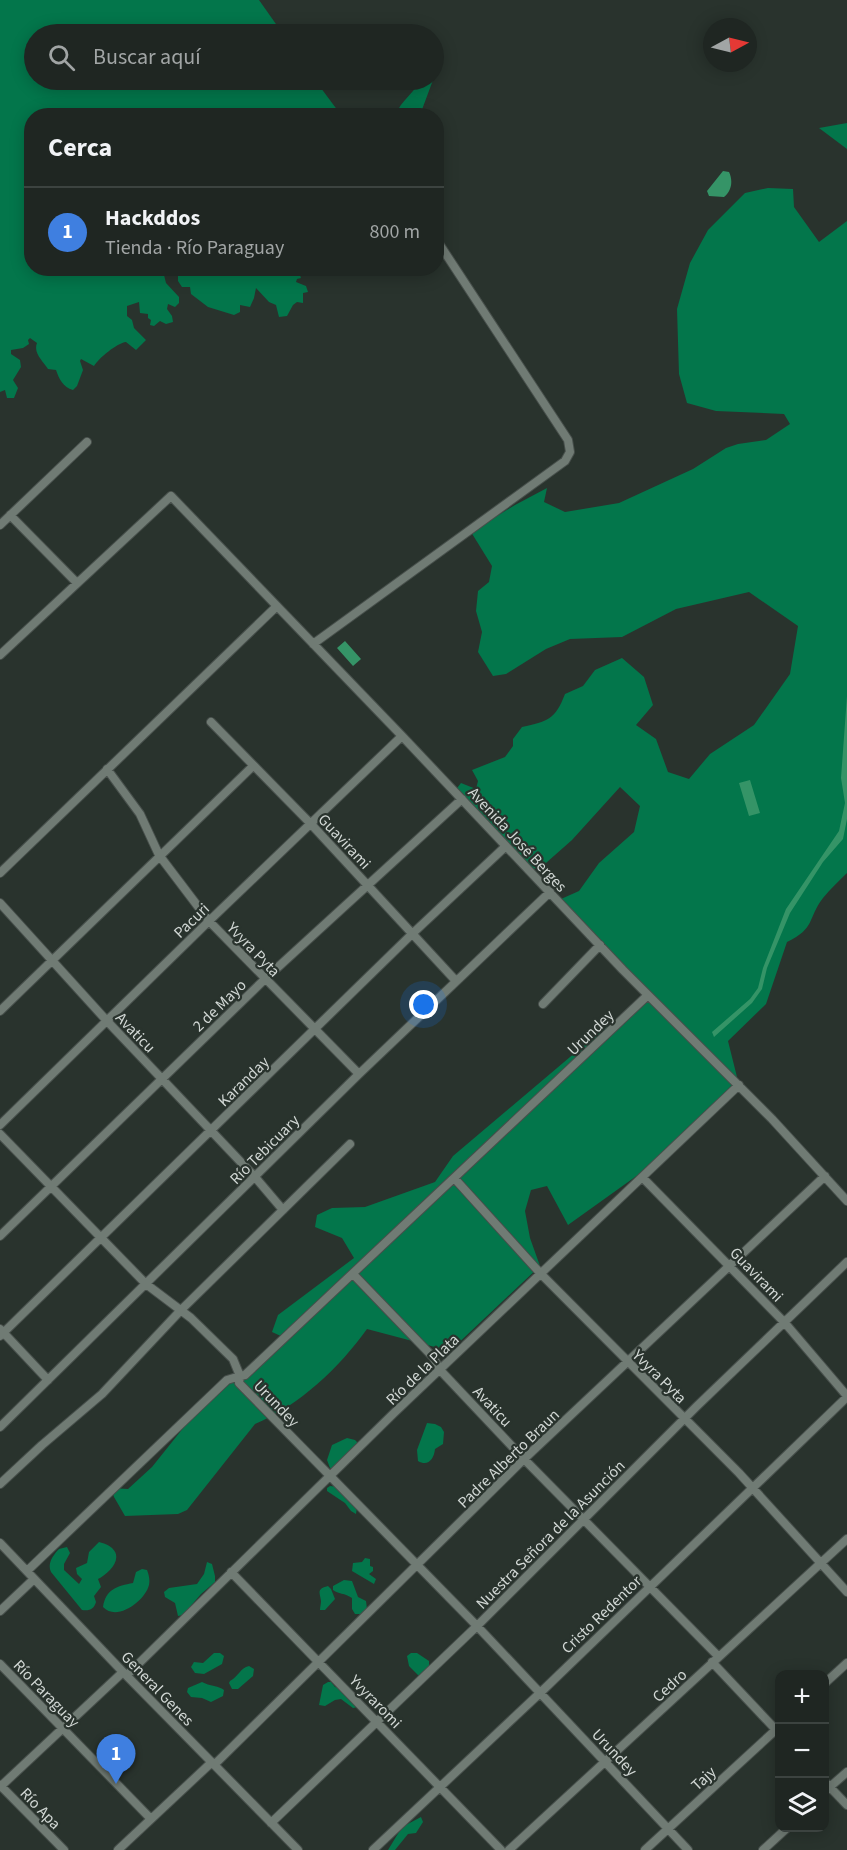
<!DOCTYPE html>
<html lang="es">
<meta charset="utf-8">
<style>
body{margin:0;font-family:"Source Sans 3",sans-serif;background:#2c322f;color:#f1f3f6}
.controls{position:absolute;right:18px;bottom:18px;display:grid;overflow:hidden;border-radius:12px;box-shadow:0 3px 15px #0003}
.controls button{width:54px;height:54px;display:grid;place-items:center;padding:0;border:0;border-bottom:2px solid #3c4340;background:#1f2622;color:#f1f3f6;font:30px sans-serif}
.compass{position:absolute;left:703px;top:18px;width:54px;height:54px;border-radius:50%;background:#1f2622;box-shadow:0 3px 15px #0003;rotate:83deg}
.you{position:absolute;left:424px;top:1005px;width:21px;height:21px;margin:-15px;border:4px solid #fff;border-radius:50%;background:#1a73e8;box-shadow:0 0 0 9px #1a73e833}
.badge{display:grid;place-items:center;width:39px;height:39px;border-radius:50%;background:#db2777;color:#fff;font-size:20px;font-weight:700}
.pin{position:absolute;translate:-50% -50px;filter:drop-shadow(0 2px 3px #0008)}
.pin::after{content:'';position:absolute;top:32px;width:21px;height:18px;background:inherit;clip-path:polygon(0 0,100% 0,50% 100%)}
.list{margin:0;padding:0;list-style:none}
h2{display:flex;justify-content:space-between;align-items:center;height:78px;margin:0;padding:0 24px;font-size:26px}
h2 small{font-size:20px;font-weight:400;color:#a1a5a5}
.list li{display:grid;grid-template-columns:39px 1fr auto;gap:18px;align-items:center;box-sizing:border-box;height:90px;padding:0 24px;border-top:2px solid #3c4340}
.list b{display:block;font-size:22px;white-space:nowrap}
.list p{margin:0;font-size:20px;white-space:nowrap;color:#a1a5a5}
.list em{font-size:20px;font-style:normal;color:#a1a5a5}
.icon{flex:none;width:33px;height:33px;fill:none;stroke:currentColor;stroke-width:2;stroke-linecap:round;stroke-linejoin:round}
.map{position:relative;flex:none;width:847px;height:1850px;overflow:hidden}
.search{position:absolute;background:#1f2622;box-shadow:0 3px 15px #0003;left:24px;top:24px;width:420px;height:66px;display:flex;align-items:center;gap:15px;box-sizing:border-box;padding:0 21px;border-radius:33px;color:#a1a5a5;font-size:22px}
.panel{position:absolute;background:#1f2622;box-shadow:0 3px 15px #0003;left:24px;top:108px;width:420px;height:168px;border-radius:24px}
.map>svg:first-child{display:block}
.forest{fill:#03764b}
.water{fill:#359467}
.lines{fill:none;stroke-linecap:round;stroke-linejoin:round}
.minor-casing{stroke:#474f4b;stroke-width:10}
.minor{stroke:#707b74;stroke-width:8}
.labels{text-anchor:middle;stroke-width:4.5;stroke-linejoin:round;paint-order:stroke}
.street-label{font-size:16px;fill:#d2d8d5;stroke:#29332d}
</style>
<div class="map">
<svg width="847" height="1850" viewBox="0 0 847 1850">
<rect width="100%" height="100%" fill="#29332d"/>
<path class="forest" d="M0 0H259L283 34H34V80H315L341 115 32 116V268L154 269V273L164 275 166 283 179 297V303L175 307 168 304 167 309 172 316 173 322 166 324 160 321 154 326 150 325 151 320 148 318V314L140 313 139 302 127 306V316L132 320 134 328 146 340 136 350 126 342C117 343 99 358 94 366L81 359 80 361 83 370 77 386 73 390C63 387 59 379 56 370L48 369C43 361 33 353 37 343L30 338 28 340 29 344 23 348 11 350V354L20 360 21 367 13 380 18 388 14 398H7L5 390 0 392Z
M420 80H433L420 115H396C400 101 414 94 420 80Z
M847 123V149L819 128Z
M768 188 793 189 794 207 819 242 847 221V873C839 881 830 889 823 898 807 919 816 928 787 942L766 1004 728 1041 739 1085 663 1157 568 1225 547 1186 531 1190 525 1211 530 1238 540 1266 450 1351 367 1329C339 1368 300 1405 255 1424L187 1510 178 1514 125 1516 114 1497 111 1488 128 1489 152 1467 188 1422 245 1370 265 1357 283 1337 272 1332 278 1315 354 1258 342 1238 315 1227 317 1215 332 1208 365 1207 435 1182 453 1156 583 1046 648 995V992L561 899 579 891 599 863 634 832 640 806 620 787 572 840 538 870 531 867 454 792 461 783 476 789 478 781 472 770 505 757 513 746V739L522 727C548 721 555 720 565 694L583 686 595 670 622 658 644 677 653 705 636 725 656 739 668 772 689 779 710 754 754 725 790 674 798 626 749 592 676 609 622 637 570 639 546 649 506 674 493 676 478 652 482 632 476 611 478 591 489 582 492 566 471 532 515 505 547 488 544 502 565 512 619 503 693 469 726 448 738 444 766 440 790 424 784 414 716 411 687 403 679 374 677 309 690 263 708 230 745 193Z
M187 269H298L301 278 297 279 296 282 306 286 308 292 303 293V303L297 302 293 305 287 316 279 317 276 305 269 302 256 288 254 298 250 307 240 305V312L234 315 208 307 191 294 190 287H182L178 281V276L188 270Z
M427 1423 435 1424 441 1427 444 1432 443 1444 435 1449C434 1459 428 1467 418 1461L417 1450Z
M347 1438 355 1440 358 1443 334 1468H330L327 1460 332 1445Z
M330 1486 338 1487 357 1507 356 1514 351 1511 345 1503 327 1491V1488Z
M99 1542C103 1543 109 1545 112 1548 124 1559 108 1574 98 1579L101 1587 94 1596 96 1602C94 1609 90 1611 82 1610L51 1572C47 1564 53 1555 59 1549L67 1547 70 1553 64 1564V1570L79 1584 82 1579 77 1574 76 1568 87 1563 89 1552Z
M365 1558 370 1559V1566L373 1567V1571L369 1574 376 1579 374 1584 352 1571 353 1563 362 1562Z
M207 1562 212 1564 215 1576V1582L201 1594 183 1615 178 1616 175 1603 165 1597 164 1592 169 1588 197 1584 204 1574Z
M142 1569 147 1570C149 1575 150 1580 149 1585 145 1601 117 1622 103 1607 106 1589 117 1586 133 1583L136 1572Z
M344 1580 352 1581 358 1597 366 1601 367 1609 363 1614H355L352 1609V1598C345 1593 338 1594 333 1590V1586Z
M328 1586 331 1589 335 1599 325 1610H320C320 1607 321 1604 321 1601 320 1593 316 1589 328 1586Z
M214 1653H220L224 1656 222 1664 204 1674 195 1673 191 1667 194 1662 203 1663Z
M411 1653H417L429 1661V1669L421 1678 409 1666 407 1656Z
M249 1666 254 1669 253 1676 238 1689H232L229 1683 230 1681C239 1676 240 1668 249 1666Z
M202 1682C209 1686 220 1686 224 1690L223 1696 211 1702 202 1698 191 1697 187 1692 188 1688Z
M328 1682H331L335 1687 352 1690 358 1707 353 1708 341 1699 335 1700 325 1706 319 1705 323 1685Z
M421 1817 423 1822 416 1833 408 1834 395 1850H388L402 1827Z"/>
<path class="water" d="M723 171 729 172C733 180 732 191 724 197L709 196 707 191Z
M345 641 361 659 353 666 337 648Z
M847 696V819L843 839 823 862 790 913 767 968 762 989 752 1003 714 1037 712 1032 750 999 758 988 763 968 786 909 839 831 845 803 841 778Z
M750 780 760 813 749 816 739 783Z"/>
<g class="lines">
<g class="minor-casing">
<path id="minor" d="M10 515 77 583
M0 525 87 442
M313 644 565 461 570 452 568 440 436 239
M0 655 171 496 402 736 623 970 772 1119 847 1201
M211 722 311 824 456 981
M107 769 140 814 159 855 209 921 359 1074
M0 873 277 606
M0 903 107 1021 255 1177 283 1210
M648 995 245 1375 240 1376 239 1383 477 1626 688 1850
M543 1004 600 945
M0 1011 253 766
M0 1125 209 921 402 736
M0 1134 146 1284 191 1318 233 1359 240 1376 227 1380 27 1571
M642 1177 785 1323 847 1396
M455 1179 541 1274 739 1473 847 1592
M0 1236 265 979 462 799
M353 1274 433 1357 440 1370 524 1459 718 1656
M0 1329 48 1380
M0 1336 412 934 506 846
M0 1427 359 1074 550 892
M0 1484 42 1445 102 1394 181 1310 350 1144
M0 1543 123 1672 298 1850
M231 1572 501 1850
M0 1611 34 1579
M712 1662 778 1732
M0 1664 151 1819
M127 1675 394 1413 739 1085
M824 1684 847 1663
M214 1765 524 1459 825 1176
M824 1781 847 1805
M0 1785 64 1850
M0 1787 123 1672
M824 1792 847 1772
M271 1823 477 1626 697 1406 847 1262
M118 1850 212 1762
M373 1850 540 1693 847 1397
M509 1850 847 1539
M645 1850 780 1726
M763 1850 787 1828"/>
</g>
<use href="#minor" class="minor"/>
</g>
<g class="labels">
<g class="street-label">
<text transform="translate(518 839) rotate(47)" y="6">Avenida José Berges</text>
<text transform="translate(345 841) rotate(47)" y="6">Guavirami</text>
<text transform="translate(191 920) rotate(-44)" y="6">Pacuri</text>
<text transform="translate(254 949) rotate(46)" y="6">Yvyra Pyta</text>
<text transform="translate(219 1005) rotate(-44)" y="6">2 de Mayo</text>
<text transform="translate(136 1032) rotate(46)" y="6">Avaticu</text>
<text transform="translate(590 1032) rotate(-44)" y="6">Urundey</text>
<text transform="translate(243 1081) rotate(-44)" y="6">Karanday</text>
<text transform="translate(264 1149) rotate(-45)" y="6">Río Tebicuary</text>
<text transform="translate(757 1274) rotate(46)" y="6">Guavirami</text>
<text transform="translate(422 1369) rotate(-44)" y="6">Río de la Plata</text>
<text transform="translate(660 1376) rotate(45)" y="6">Yvyra Pyta</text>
<text transform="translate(277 1403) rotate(46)" y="6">Urundey</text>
<text transform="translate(493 1406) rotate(47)" y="6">Avaticu</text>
<text transform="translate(508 1458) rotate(-44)" y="6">Padre Alberto Braun</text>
<text transform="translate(550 1534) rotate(-45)" y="6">Nuestra Señora de la Asunción</text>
<text transform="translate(601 1614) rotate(-44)" y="6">Cristo Redentor</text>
<text transform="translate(669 1685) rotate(-43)" y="6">Cedro</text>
<text transform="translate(158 1688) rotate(46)" y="6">General Genes</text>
<text transform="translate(47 1693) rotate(46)" y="6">Río Paraguay</text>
<text transform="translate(376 1701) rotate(46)" y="6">Yvyraromi</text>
<text transform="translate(615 1752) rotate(47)" y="6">Urundey</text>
<text transform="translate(703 1778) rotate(-43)" y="6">Tajy</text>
<text transform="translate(41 1808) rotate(46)" y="6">Río Apa</text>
</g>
</g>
</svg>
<div class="controls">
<button>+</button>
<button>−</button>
<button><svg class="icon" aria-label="layers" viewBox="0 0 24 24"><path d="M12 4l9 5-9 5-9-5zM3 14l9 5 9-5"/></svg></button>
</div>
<svg class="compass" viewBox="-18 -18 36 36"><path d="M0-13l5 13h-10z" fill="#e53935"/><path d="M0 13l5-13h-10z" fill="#a1a5a5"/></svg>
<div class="you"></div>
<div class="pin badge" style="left:116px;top:1784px;background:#3f7fe0">1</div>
<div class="search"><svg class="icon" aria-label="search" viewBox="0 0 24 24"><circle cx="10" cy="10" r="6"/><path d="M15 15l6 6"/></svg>Buscar aquí</div>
<section class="panel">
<h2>Cerca<small></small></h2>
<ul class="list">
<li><span class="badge" style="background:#3f7fe0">1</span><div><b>Hackddos</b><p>Tienda · Río Paraguay</p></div><em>800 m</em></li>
</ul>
</section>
</div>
